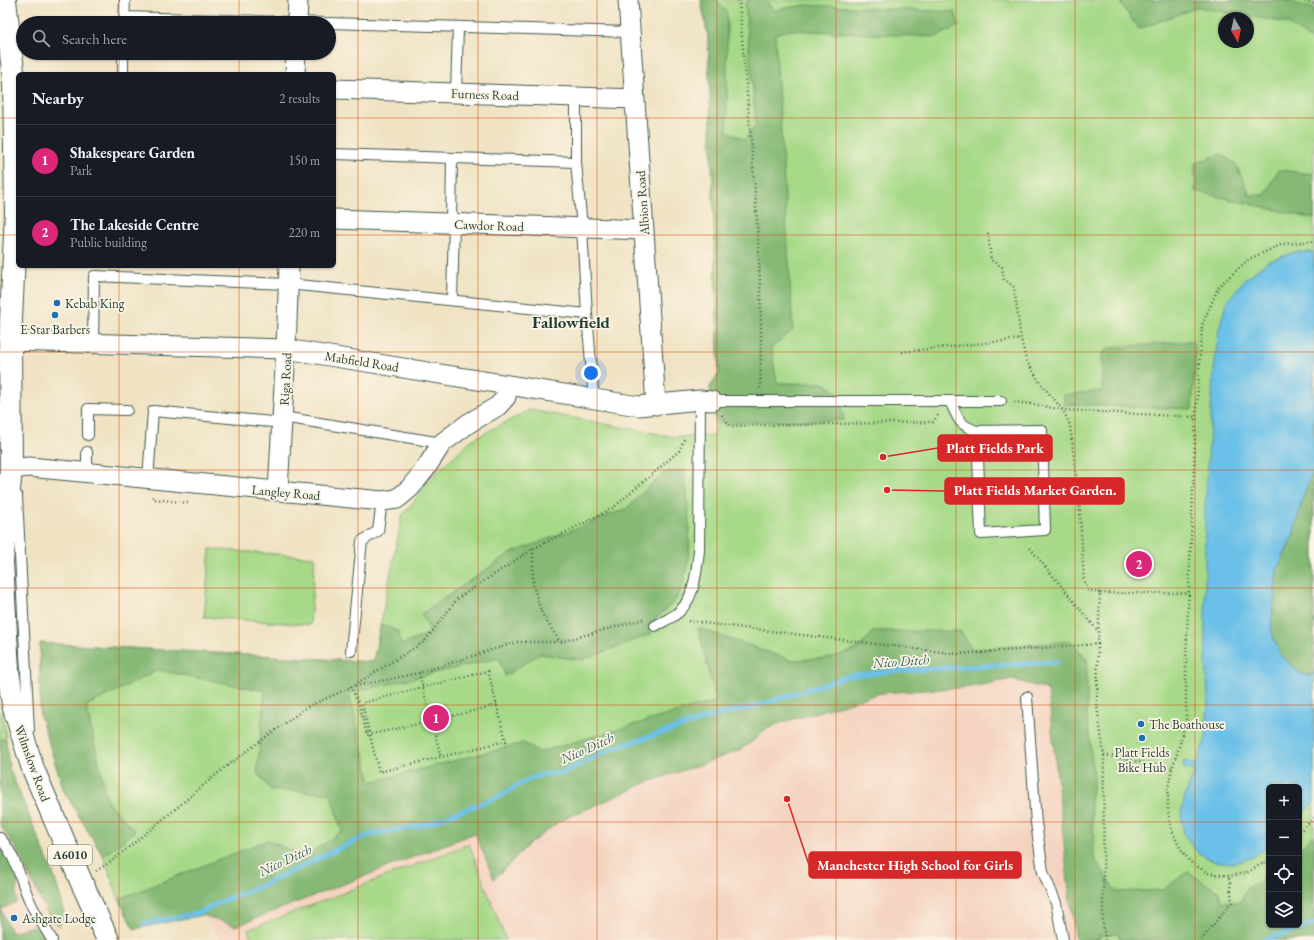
<!DOCTYPE html>
<meta charset="utf-8">
<style>
body{margin:0;font-family:"EB Garamond",serif;background:#20242c;color:#f1f3f6}
.controls{position:absolute;right:12px;bottom:12px;display:grid;overflow:hidden;border-radius:6px;box-shadow:0 1px 3px #0004}
.controls button{width:36px;height:36px;display:grid;place-items:center;padding:0;border:0;border-bottom:1px solid #363941;background:#171b24;color:#f1f3f6;font:20px sans-serif}
.compass{position:absolute;left:1218px;top:12px;width:36px;height:36px;border-radius:50%;background:#171b24;box-shadow:0 1px 3px #0004;rotate:171deg}
.you{position:absolute;left:591px;top:373px;width:14px;height:14px;margin:-10px;border:3px solid #fff;border-radius:50%;background:#1a73e8;box-shadow:0 0 0 6px #1a73e833}
.badge{display:grid;place-items:center;width:26px;height:26px;border-radius:50%;background:#db2777;color:#fff;font-size:13px;font-weight:700}
.pin{position:absolute;translate:-50% -50%;border:2px solid #fff;box-shadow:0 1px 4px #0006}
.list{margin:0;padding:0;list-style:none}
h2{display:flex;justify-content:space-between;align-items:center;height:52px;margin:0;padding:0 16px;font-size:17px}
h2 small{font-size:13px;font-weight:400;color:#9ea1a6}
.list li{display:grid;grid-template-columns:26px 1fr auto;gap:12px;align-items:center;box-sizing:border-box;height:72px;padding:0 16px;border-top:1px solid #363941}
.list b{display:block;font-size:15px;white-space:nowrap}
.list p{margin:0;font-size:13px;white-space:nowrap;color:#9ea1a6}
.list em{font-size:13px;font-style:normal;color:#9ea1a6}
.icon{flex:none;width:22px;height:22px;fill:none;stroke:currentColor;stroke-width:2;stroke-linecap:round;stroke-linejoin:round}
.map{position:relative;flex:none;width:1314px;height:940px;overflow:hidden}
.search{position:absolute;background:#171b24;box-shadow:0 1px 3px #0004;left:16px;top:16px;width:320px;height:44px;display:flex;align-items:center;gap:10px;box-sizing:border-box;padding:0 14px;border-radius:22px;color:#9ea1a6;font-size:15px}
.panel{position:absolute;background:#171b24;box-shadow:0 1px 3px #0004;left:16px;top:72px;width:320px;height:196px;border-radius:6px}
.map>svg:first-child{display:block}
.built{fill:#f4d3c0}
.green{fill:#a7d988;stroke:#638b5e;fill-rule:evenodd}
.forest{fill:#85b974;stroke:#527b54}
.water{fill:#6bc0e8;stroke:#457e8e}
.lines{fill:none;stroke-linecap:round;stroke-linejoin:round}
.stream{stroke:#6bc0e8;stroke-width:5}
.lane-casing{stroke:#3e564a;stroke-width:12}
.street-casing{stroke:#3e564a;stroke-width:21}
.highway-casing{stroke:#3e564a;stroke-width:24}
.path{stroke:#3e564a;stroke-width:2.5;stroke-dasharray:1 3;stroke-linecap:butt}
.lane{stroke:#fff;stroke-width:10}
.street{stroke:#fff;stroke-width:19}
.highway{stroke:#fff;stroke-width:22}
.grid{fill:none;stroke:#d45610;stroke-width:1;stroke-opacity:0.55}
.poi-dot{fill:#1f6fb2;stroke:#fcf5e5;stroke-width:1.5}
.labels{text-anchor:middle;stroke-width:3.5;stroke-linejoin:round;paint-order:stroke}
.shield{fill:#fcf5e5;stroke:#617469;stroke-width:1}
.shield-label{font-size:12px;font-weight:bold;fill:#1f3d34}
.street-label{font-size:13px;fill:#1f3d34;stroke:#fcf5e5}
.poi-label{font-size:13px;fill:#1f3d34;stroke:#fcf5e5;text-anchor:start}
.water-label{font-size:14px;font-style:italic;fill:#325e61;stroke:#fcf5e5}
.district-label{font-size:17px;font-weight:bold;fill:#1f3d34;stroke:#fcf5e5}
.leader{fill:none;stroke:#d62828;stroke-width:1.5}
.callout-dot{fill:#d62828;stroke:#fcf5e5;stroke-width:1.5}
.callout{fill:#d62828;stroke:#d62828;stroke-width:1.5}
.callout-label{font-size:14px;text-anchor:middle;font-weight:bold;fill:#fff}
</style>
<div class="map">
<svg width="1314" height="940" viewBox="0 0 1314 940">
<rect width="100%" height="100%" fill="#fcf5e5"/>
<filter id="ink" filterUnits="userSpaceOnUse"><feTurbulence type="fractalNoise" baseFrequency=".025" numOctaves="2"/><feDisplacementMap in="SourceGraphic" scale="8" xChannelSelector="R" yChannelSelector="G"/><feConvolveMatrix kernelMatrix="1 2 1 2 8 2 1 2 1" color-interpolation-filters="sRGB"/></filter>
<filter id="wash" filterUnits="userSpaceOnUse"><feTurbulence type="fractalNoise" baseFrequency=".012" numOctaves="4" result="noise"/><feDisplacementMap in="SourceGraphic" scale="16" xChannelSelector="R" yChannelSelector="G"/><feGaussianBlur stdDeviation="0.9" result="paint"/><feColorMatrix in="noise" values="0 0 0 0 0 0 0 0 0 0 0 0 0 0 0 0 0 1.4 0 .05"/><feComposite in="paint" operator="in"/></filter>
<g filter="url(#wash)">
<rect width="100%" height="100%" fill="#f0e3c4"/>
<path class="built" d="M1061 663 1082 940H221L203 915 735 712Z
M0 677 9 768 53 873 64 909 62 920 53 940H0Z"/>
<path class="green" d="M701 0H1314V940H1082L1061 660 941 665 261 880 131 924 119 899 103 856 64 791 40 715V643L373 662 402 516 435 474 471 440 530 410 675 437 715 435 716 423 710 387 719 373 708 37ZM1224 18H1248V42H1224ZM1269 787H1299V925H1269Z
M210 549 315 557 310 625 204 617Z
M0 711H3L6 739 0 740Z
M469 844 506 940H252L248 930Z"/>
<path class="forest" d="M701 0H716L727 13V131L745 140 756 125 745 4 751 0H766L773 10 806 5 955 12 959 26 936 37 789 30 775 34 793 330 771 348 777 383H824L839 394 844 420 716 423 710 387 719 373 708 37Z
M1121 0H1284L1314 9V42L1287 23 1198 7 1139 29 1122 6Z
M1221 154 1236 164 1250 195H1265L1278 170 1314 174V219L1195 191V163Z
M1192 341 1196 347 1192 409 1064 404 1063 395 1102 391V353L1109 348Z
M1313 468 1314 674 1302 675 1280 655 1271 630 1277 570 1293 536 1302 501Z
M685 469C687 510 698 562 676 599 671 607 657 617 649 624L651 634 582 660 539 654 505 676 499 658 349 693 371 782 523 743 540 752 716 701 698 628 791 660 830 658 858 649 874 631H960L973 650 1071 641 1087 659V717L1094 779 1090 801 1094 837V858L1116 892 1162 890 1188 872 1219 892 1221 901 1240 902 1247 888 1265 879 1269 875V925H1299V849L1314 835V940H1120L1118 933 1099 936V940H1076L1070 901 1048 690 1012 679 971 687 881 693 777 724 763 731 752 742 739 750 711 761 648 782 560 821 528 845 494 879 475 833 236 926 203 915 134 929 119 899 268 840 305 857 342 831 330 793 271 790 257 773 265 691 158 670 86 706 108 803 135 831 103 856 64 791 40 715V643L373 662 381 624 399 632 401 645 431 633 421 614 509 554 626 509 663 473Z
M6 739 9 768 53 873 64 909 62 920 59 926 50 919 17 850 0 825V740Z
M0 846 10 862 18 881 16 892 17 902 1 909 11 933C29 927 36 920 47 940H0Z"/>
<path class="water" d="M1295 252H1314V468L1302 501 1293 536 1277 570 1271 630 1280 655 1302 675 1314 674V803L1299 816V787H1269V845L1253 857 1235 863 1215 862 1197 852 1184 834 1181 813 1185 796 1195 771 1183 768 1184 761 1197 764 1206 737 1208 701 1205 634V508L1213 378 1219 328 1227 302 1245 279 1267 262Z"/>
<g class="lines">
<path class="stream" d="M144 924 199 913 220 902 265 884 344 846 369 835 424 825 498 797 523 782 540 775 562 773 613 748 731 711 754 707 848 676 894 671 1058 662
M1264 940 1314 924"/>
</g>
</g>
<g filter="url(#ink)">
<g class="lines">
<g class="lane-casing">
<path id="lane" d="M125 17 325 23
M124 23 125 0
M329 23 630 32
M123 74V53
M456 93 458 27
M334 154 576 162 582 228 587 314
M576 162V97
M451 224 452 158
M452 300 454 224
M93 344 94 276 288 284 587 314 594 400
M712 401H1001
M950 401C958 418 958 425 977 431L1042 430 1045 530 981 534 977 431
M283 417 442 443
M88 435V409L127 410
M87 473V452
M148 479 153 411 283 423
M17 496 29 730
M655 626C662 622 669 619 675 615 695 601 696 573 699 551L700 400
M351 651 362 541 378 531 382 501
M1027 697 1036 823 1043 872 1056 903 1063 940
M0 838C18 858 21 885 33 908 39 919 46 929 52 940"/>
</g>
<g class="street-casing">
<path id="street" d="M628 0 656 405
M297 23 298 0
M295 74 296 53
M334 89 635 99
M334 219 644 230
M10 341 286 349 638 406 700 400 712 401
M11 469 29 467 382 501 397 499 410 488 426 468 442 443 469 423 498 406 506 397 508 385
M278 491 286 349 289 266"/>
</g>
<g class="highway-casing">
<path id="highway" d="M5 0 14 80 16 212 10 341 11 469 2 562 8 670 13 705 33 769 81 881 108 940"/>
</g>
<path class="path" d="M739 0C749 129 765 259 760 389
M1301 0 1314 4
M988 233 991 260 1002 267 1004 279 1014 287 1021 339 1026 360 1041 384 1063 410 1070 425 1079 500 1084 580 1088 590 1100 593
M902 352 1021 339
M1014 402 1038 405 1063 410 1196 417
M722 415 730 426 933 422 939 414
M152 497 154 499 188 503
M1030 548 1098 631
M533 549V585L542 614 560 642
M688 621 958 654 1098 644 1100 593H1189
M1098 644 1097 706 1104 755 1103 923 1105 940
M488 671 506 741 379 772 362 703Z
M419 673 441 757
M497 705 432 721 367 735 360 707 351 687 424 642 458 598 533 549 613 508 679 451 685 437
M1104 755 1172 768
M1299 832 1314 818
M1269 860 1246 873 1229 876 1208 873 1190 862 1179 846 1171 828 1168 811V788L1172 768 1178 751 1186 719V659L1196 417 1202 325 1219 286 1249 259 1283 244 1314 241
M96 871 113 860 173 811 224 768 307 707 351 687 419 673 517 642H560L644 619
M1201 940 1232 902 1229 876"/>
<use href="#lane" class="lane"/>
<use href="#street" class="street"/>
<use href="#highway" class="highway"/>
</g>
</g>
<path class="grid" d="M119 0V23M239 0V23M358 0V940M478 0V940M597 0V940M717 0V940M836 0V940M956 0V940M1075 0V940M1195 0V940M119 53V74M239 53V74M0 118H18M334 118H1314M0 235H18M334 235H1314M119 266V940M239 266V940M0 352H1314M0 470H1314M0 588H1314M0 705H1314M0 822H1269M1299 822H1314"/>
<g class="poi-dot">
<circle cx="57" cy="303" r="4"/>
<circle cx="55" cy="315" r="4"/>
<circle cx="1141" cy="724" r="4"/>
<circle cx="1142" cy="738" r="4"/>
<circle cx="14" cy="918" r="4"/>
</g>
<g class="labels">
<rect class="shield" x="48" y="845" width="44" height="20" rx="3"/>
<g class="shield-label">
<text x="70" y="859">A6010</text>
</g>
<g class="street-label">
<text transform="translate(485 94) rotate(2)" y="5">Furness Road</text>
<text transform="translate(642 203) rotate(-94)" y="5">Albion Road</text>
<text transform="translate(489 225) rotate(2)" y="5">Cawdor Road</text>
<text transform="translate(362 361) rotate(9)" y="5">Mabfield Road</text>
<text transform="translate(285 379) rotate(-87)" y="5">Riga Road</text>
<text transform="translate(286 492) rotate(5)" y="5">Langley Road</text>
<text transform="translate(33 763) rotate(70)" y="5">Wilmslow Road</text>
</g>
<g class="poi-label">
<text x="65" y="308">Kebab King</text>
<text x="55" y="334" text-anchor="middle">E Star Barbers</text>
<text x="1149" y="729">The Boathouse</text>
<text x="1142" y="757" text-anchor="middle">Platt Fields<tspan x="1142" dy="15">Bike Hub</tspan></text>
<text x="22" y="923">Ashgate Lodge</text>
</g>
<g class="water-label">
<text transform="translate(901 661) rotate(-4)" y="5">Nico Ditch</text>
<text transform="translate(587 748) rotate(-24)" y="5">Nico Ditch</text>
<text transform="translate(285 860) rotate(-25)" y="5">Nico Ditch</text>
</g>
<g class="district-label">
<text x="571" y="328">Fallowfield</text>
</g>
</g>
<path class="leader" d="M883 457L938 448M887 490L945 491M787 799L809 865"/>
<g class="callout-dot">
<circle cx="883" cy="457" r="4"/>
<circle cx="887" cy="490" r="4"/>
<circle cx="787" cy="799" r="4"/>
</g>
<g class="callout">
<rect x="938" y="435" width="114" height="26" rx="4"/>
<rect x="945" y="478" width="179" height="26" rx="4"/>
<rect x="809" y="852" width="212" height="26" rx="4"/>
</g>
<g class="callout-label">
<text x="995" y="453">Platt Fields Park</text>
<text x="1035" y="495">Platt Fields Market Garden.</text>
<text x="915" y="870">Manchester High School for Girls</text>
</g>
</svg>
<div class="controls">
<button>+</button>
<button>−</button>
<button><svg class="icon" aria-label="locate" viewBox="0 0 24 24"><circle cx="12" cy="12" r="6"/><path d="M12 2v4M12 18v4M2 12h4M18 12h4"/></svg></button>
<button><svg class="icon" aria-label="layers" viewBox="0 0 24 24"><path d="M12 4l9 5-9 5-9-5zM3 14l9 5 9-5"/></svg></button>
</div>
<svg class="compass" viewBox="-18 -18 36 36"><path d="M0-13l5 13h-10z" fill="#e53935"/><path d="M0 13l5-13h-10z" fill="#9ea1a6"/></svg>
<div class="you"></div>
<div class="pin badge" style="left:436px;top:718px">1</div>
<div class="pin badge" style="left:1139px;top:564px">2</div>
<div class="search"><svg class="icon" aria-label="search" viewBox="0 0 24 24"><circle cx="10" cy="10" r="6"/><path d="M15 15l6 6"/></svg>Search here</div>
<section class="panel">
<h2>Nearby<small>2 results</small></h2>
<ul class="list">
<li><span class="badge">1</span><div><b>Shakespeare Garden</b><p>Park</p></div><em>150 m</em></li>
<li><span class="badge">2</span><div><b>The Lakeside Centre</b><p>Public building</p></div><em>220 m</em></li>
</ul>
</section>
</div>
